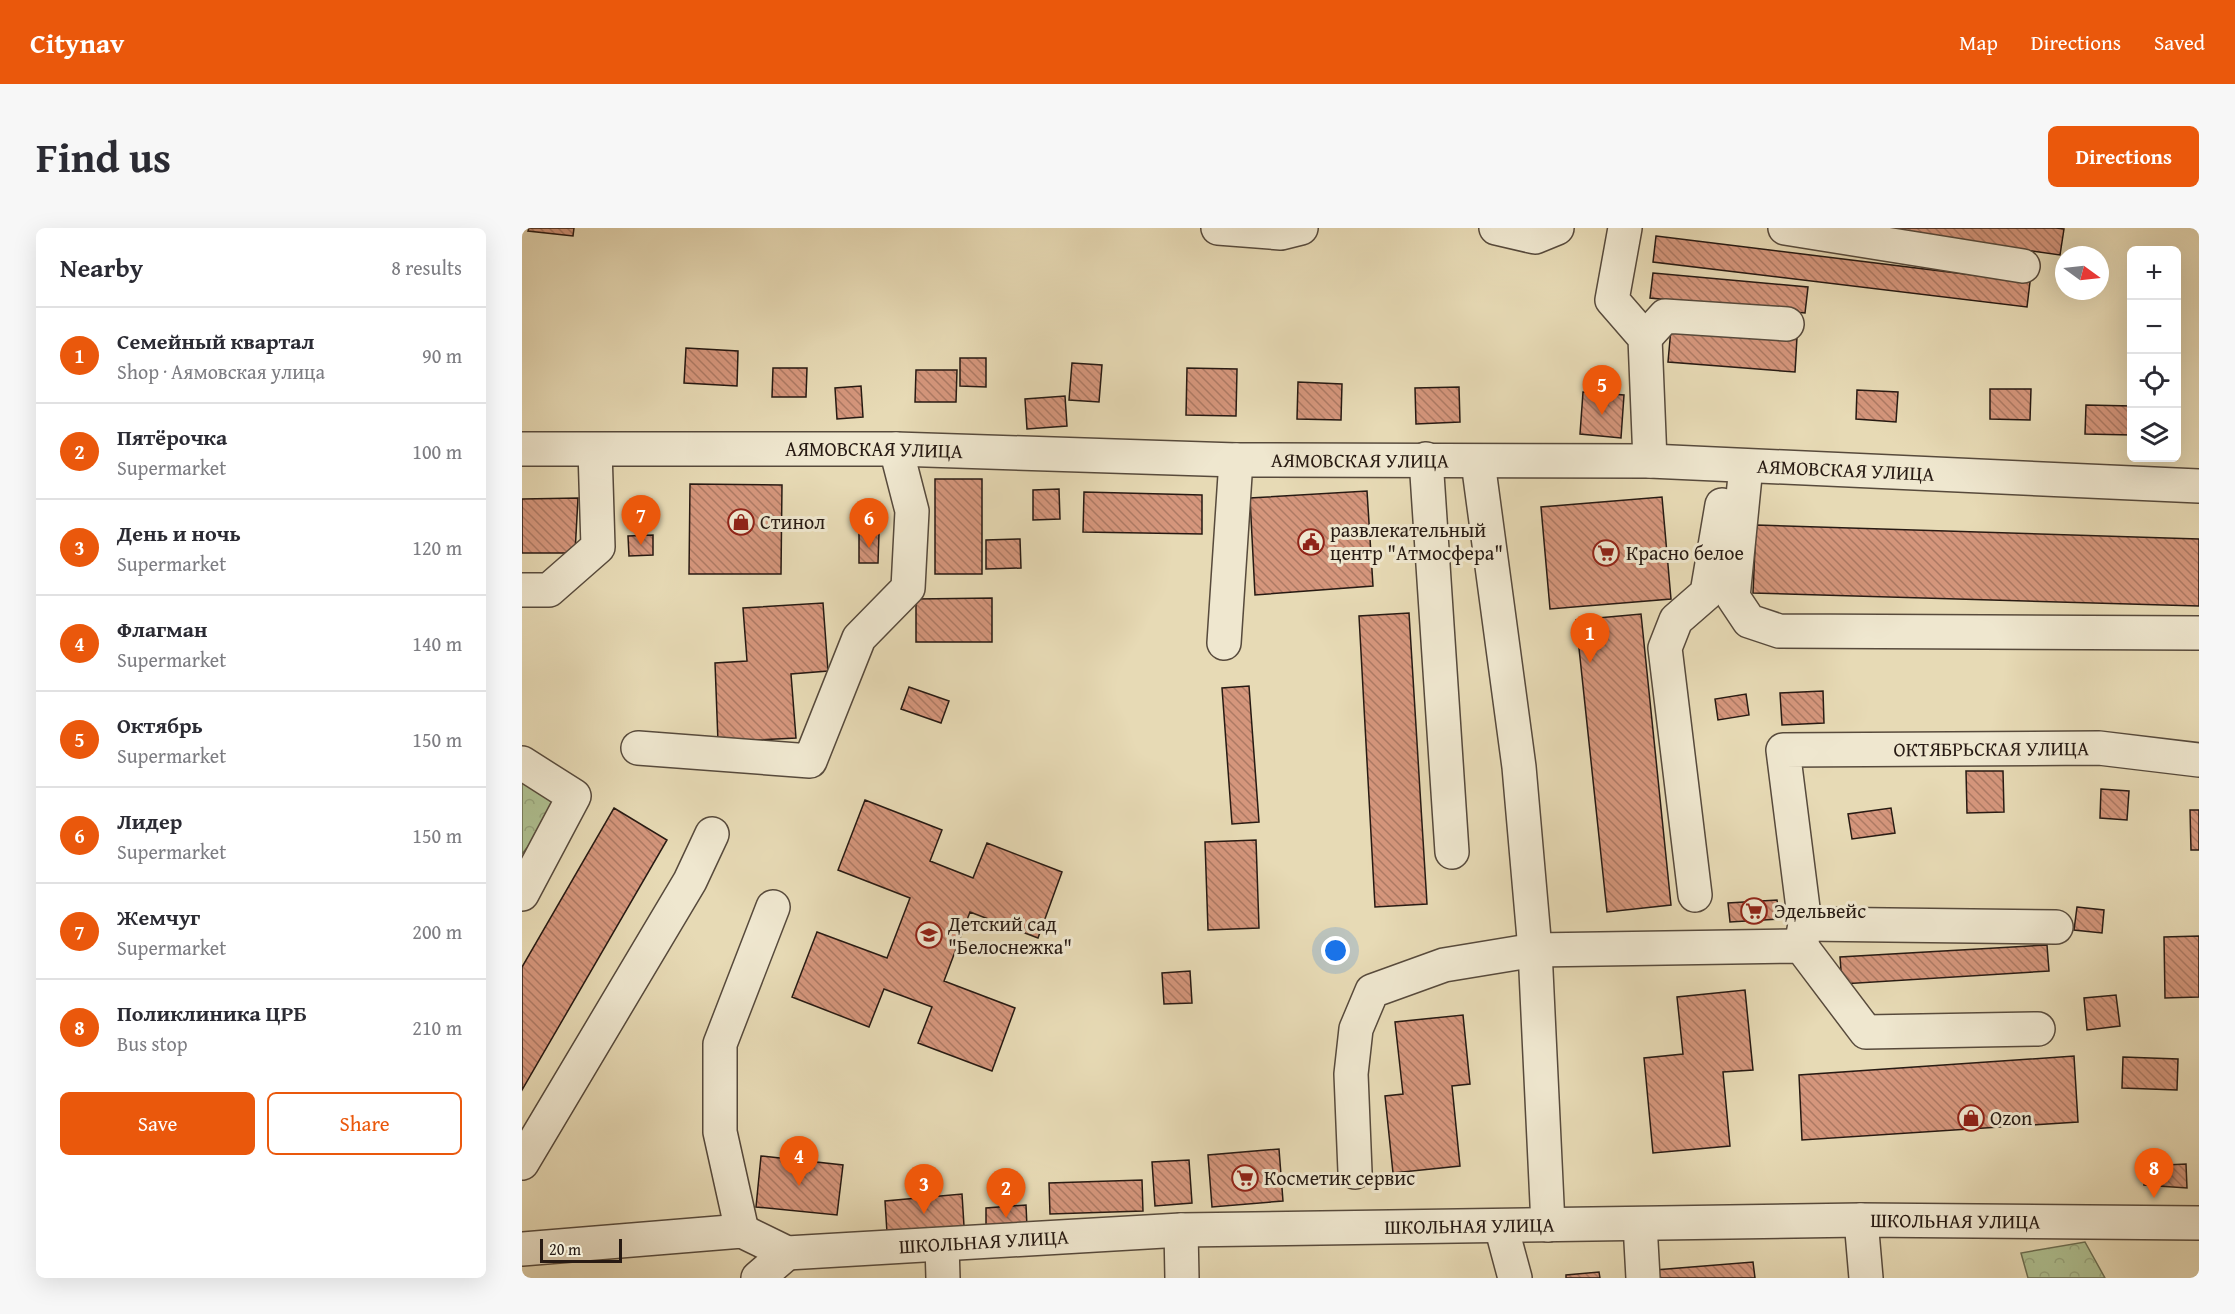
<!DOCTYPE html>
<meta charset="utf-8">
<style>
body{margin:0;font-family:"Gentium Book Plus",serif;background:#f7f7f7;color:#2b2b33}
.controls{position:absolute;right:18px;top:18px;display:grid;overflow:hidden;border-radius:9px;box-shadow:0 6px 24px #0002}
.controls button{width:54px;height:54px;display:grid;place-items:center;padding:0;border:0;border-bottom:2px solid #e1e1e2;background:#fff;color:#2b2b33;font:30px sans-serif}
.compass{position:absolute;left:1533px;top:18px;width:54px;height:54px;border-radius:50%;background:#fff;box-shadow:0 6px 24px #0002;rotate:105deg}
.scale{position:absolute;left:18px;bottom:15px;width:82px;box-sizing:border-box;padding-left:6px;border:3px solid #271a13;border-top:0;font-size:16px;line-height:21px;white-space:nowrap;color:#271a13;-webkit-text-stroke:4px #efe7cf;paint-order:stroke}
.you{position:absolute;left:814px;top:723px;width:21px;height:21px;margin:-15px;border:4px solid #fff;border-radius:50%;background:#1a73e8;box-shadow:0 0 0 9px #1a73e833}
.badge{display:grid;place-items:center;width:39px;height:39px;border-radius:50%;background:#ea580c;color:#fff;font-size:20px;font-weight:700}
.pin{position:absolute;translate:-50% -50px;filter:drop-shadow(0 2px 3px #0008)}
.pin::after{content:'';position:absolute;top:32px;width:21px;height:18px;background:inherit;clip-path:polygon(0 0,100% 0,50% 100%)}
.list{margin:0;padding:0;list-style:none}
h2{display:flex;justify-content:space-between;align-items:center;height:78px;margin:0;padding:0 24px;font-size:26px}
h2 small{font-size:20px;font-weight:400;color:#7c7c81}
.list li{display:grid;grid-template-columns:39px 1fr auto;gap:18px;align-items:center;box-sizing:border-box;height:96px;padding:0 24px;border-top:2px solid #e1e1e2}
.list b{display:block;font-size:22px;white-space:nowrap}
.list p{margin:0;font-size:20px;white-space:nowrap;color:#7c7c81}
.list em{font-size:20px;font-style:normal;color:#7c7c81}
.actions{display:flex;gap:12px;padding:18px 24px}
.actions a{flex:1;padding:14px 0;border:2px solid #ea580c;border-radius:9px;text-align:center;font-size:21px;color:#ea580c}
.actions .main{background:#ea580c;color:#fff}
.icon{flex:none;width:33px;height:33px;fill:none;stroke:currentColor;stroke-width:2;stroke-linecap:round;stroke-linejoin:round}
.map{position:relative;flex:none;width:1677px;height:1050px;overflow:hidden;border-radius:9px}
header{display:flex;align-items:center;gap:36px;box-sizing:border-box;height:84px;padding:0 30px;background:#ea580c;color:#fff}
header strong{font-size:28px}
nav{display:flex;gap:33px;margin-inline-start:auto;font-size:21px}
.intro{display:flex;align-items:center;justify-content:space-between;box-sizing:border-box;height:144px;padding:0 36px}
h1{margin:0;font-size:42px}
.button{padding:15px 27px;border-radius:9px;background:#ea580c;color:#fff;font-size:21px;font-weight:700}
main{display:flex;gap:36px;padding:0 36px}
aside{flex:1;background:#fff;border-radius:9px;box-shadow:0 6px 24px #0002}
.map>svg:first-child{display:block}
.forest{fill:url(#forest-crowns);stroke:#6b6e52;stroke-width:1.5}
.building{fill:url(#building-back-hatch);stroke:#271a13;stroke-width:1.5}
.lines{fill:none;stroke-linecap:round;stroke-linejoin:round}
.minor-casing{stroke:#574a3c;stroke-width:36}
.minor{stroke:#efe7cf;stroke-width:33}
.labels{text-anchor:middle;stroke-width:6;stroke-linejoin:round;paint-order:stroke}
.street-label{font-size:20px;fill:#271a13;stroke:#efe7cf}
.poi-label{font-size:20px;fill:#271a13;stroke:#efe7cf;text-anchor:start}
</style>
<header>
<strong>Citynav</strong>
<nav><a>Map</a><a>Directions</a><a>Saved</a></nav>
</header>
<div class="intro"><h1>Find us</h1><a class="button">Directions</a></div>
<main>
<aside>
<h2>Nearby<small>8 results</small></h2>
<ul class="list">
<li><span class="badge">1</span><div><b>Семейный квартал</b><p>Shop · Аямовская улица</p></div><em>90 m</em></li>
<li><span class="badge">2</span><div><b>Пятёрочка</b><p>Supermarket</p></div><em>100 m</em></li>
<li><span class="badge">3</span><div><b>День и ночь</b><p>Supermarket</p></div><em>120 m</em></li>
<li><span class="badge">4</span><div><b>Флагман</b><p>Supermarket</p></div><em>140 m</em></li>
<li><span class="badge">5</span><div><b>Октябрь</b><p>Supermarket</p></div><em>150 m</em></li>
<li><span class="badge">6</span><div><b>Лидер</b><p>Supermarket</p></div><em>150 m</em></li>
<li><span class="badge">7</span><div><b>Жемчуг</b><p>Supermarket</p></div><em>200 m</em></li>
<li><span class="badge">8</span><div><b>Поликлиника ЦРБ</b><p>Bus stop</p></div><em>210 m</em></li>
</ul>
<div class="actions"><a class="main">Save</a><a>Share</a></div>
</aside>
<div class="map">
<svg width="1677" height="1050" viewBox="0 0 1677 1050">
<defs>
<pattern id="forest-crowns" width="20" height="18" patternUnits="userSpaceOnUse" patternTransform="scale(1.5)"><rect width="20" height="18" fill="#afc192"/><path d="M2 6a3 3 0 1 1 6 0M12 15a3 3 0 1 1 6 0" fill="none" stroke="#97a57d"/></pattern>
<pattern id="building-back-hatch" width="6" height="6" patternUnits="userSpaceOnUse" patternTransform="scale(1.5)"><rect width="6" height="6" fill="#d5967c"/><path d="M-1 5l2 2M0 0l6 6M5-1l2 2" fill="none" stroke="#ad7a64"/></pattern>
</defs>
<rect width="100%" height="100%" fill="#e7dab5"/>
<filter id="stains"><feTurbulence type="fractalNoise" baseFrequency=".00333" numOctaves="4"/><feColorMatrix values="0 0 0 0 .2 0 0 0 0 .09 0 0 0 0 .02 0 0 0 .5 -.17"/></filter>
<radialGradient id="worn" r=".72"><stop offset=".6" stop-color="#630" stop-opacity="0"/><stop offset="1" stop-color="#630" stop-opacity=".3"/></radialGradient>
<path class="forest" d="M0 540 42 574 0 626Z
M1563 1014 1583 1050H1506L1499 1025Z"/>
<path class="building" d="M7 0H52L51 8 6 3Z
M1349 0H1534L1542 1 1538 27Z
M1134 8 1508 54 1505 79 1131 34Z
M1131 45 1286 59 1283 85 1128 70Z
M1149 100 1275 109 1273 144 1146 134Z
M164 120 216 123 215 158 162 155Z
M438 130H464V159L438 158Z
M550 135 580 137 577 174 547 172Z
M251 140H285L284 169H250Z
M665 140 715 141 714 188 664 187Z
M394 142H435L434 174H393Z
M776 154 820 156 819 192 775 191Z
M339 158 341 189 315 191 313 160Z
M937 159 938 194 894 196 893 160Z
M1468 161H1509L1508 192 1468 191Z
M1335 162 1376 164 1374 194 1334 191Z
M1061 164 1102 167 1099 210 1058 206Z
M543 168 545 198 505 201 503 171Z
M1564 177 1610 178V207L1563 206Z
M413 251H460V346H413Z
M168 256 260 257 259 346H167Z
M537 261 538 291 511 292V262Z
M845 263 851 358 733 367 728 270Z
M562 264 680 267V306L561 304Z
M1140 269 1149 371 1028 381 1019 279Z
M56 270 53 325H0V271Z
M1234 297 1677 311V378L1231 365Z
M337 305H357L356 335H337Z
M131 307V327L107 328 106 308Z
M498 311 499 340 464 341V312Z
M470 370V414H394V371Z
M301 375 306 443 269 446 274 510 196 514 193 435 225 433 221 380Z
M887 385 905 676 853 679 837 388Z
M1119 386 1149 677 1085 684 1054 392Z
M727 458 737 594 710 596 700 460Z
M387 459 427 473 419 495 379 481Z
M1301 463 1302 495 1260 497 1258 465Z
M1224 466 1227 487 1196 492 1193 471Z
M1444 543H1481L1482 584 1445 585Z
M1579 561 1607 563 1605 592 1578 590Z
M343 572 420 602 408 633 451 650 465 615 540 644 516 710 448 684 422 753 493 780 470 843 396 815 410 779 362 761 347 799 270 769 295 704 365 730 388 670 316 642Z
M92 580 145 612 0 862V739Z
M1369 580 1373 605 1330 611 1326 586Z
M1668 582H1677V622H1669Z
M734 612 737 700 686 702 683 614Z
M1255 672 1258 691 1208 694 1206 675Z
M1555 679 1582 682 1580 705 1552 702Z
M1677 708V769L1643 770 1642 709Z
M1525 717 1527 743 1320 756 1318 729Z
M668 743 670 775 642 776 640 745Z
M1223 762 1231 842 1201 844 1208 918 1131 925 1122 830 1161 826 1155 769Z
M1594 767 1598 798 1565 802 1562 770Z
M941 787 948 856 930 858 938 938 871 945 863 868 881 866 873 794Z
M1552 828 1556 894 1280 912 1277 847Z
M1601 829 1656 831 1655 862 1600 860Z
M757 921 761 973 690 979 686 927Z
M239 928 321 937 315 987 234 979Z
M667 932 670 975 633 978 630 934Z
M1664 936 1665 960 1622 957V938Z
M620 952 621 983 528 986 527 955Z
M440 966 442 998 365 1005 363 973Z
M504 977 505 999 464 1001V980Z
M1231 1034 1233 1050H1134L1133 1042Z
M1077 1044 1078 1050H1044V1047Z"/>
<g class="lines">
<g class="minor-casing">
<g id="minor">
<path d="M696 0 759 5 779 0"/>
<path d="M974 0 1013 9 1035 0"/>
<path d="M1103 0 1090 72 1123 110 1128 233"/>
<path d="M1263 0 1501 38"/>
<path d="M1123 110 1143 88 1265 96"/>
<path id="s1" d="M0 221H374L714 232 1128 233 1677 258"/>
<path d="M904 231 930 624"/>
<path d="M956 234 997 539 1013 722 1026 997"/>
<path d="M1224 238 1211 369 1227 393 1257 403 1677 405"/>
<path d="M0 362H27L76 319 73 222"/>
<path d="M702 415 714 232"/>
<path d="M116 520 288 533 337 410 386 360 390 283 374 221"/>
<path d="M0 535 52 568 0 666"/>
<path d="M1173 667 1143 420 1154 392 1185 365 1200 277"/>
<path d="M1283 696 1534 699"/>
<path id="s2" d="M1279 718 1283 696 1261 522 1577 520 1677 532"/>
<path d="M0 935 168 653 190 606"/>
<path d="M833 944 829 846 834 801 850 763 922 737 1013 722 1279 718 1344 804 1516 801"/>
<path d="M1339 992 1344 1050"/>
<path d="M1118 996 1121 1050"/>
<path d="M979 998 993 1050"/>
<path d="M659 1002 660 1050"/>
<path d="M220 1003 198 904V816L251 679"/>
<path d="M420 1017 421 1050"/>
<path id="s3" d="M0 1021 220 1003 265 1025 659 1002 1339 992 1677 995"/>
<path d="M236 1050 265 1025"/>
</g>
</g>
<use href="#minor" class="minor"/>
</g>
<defs>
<g id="shop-ring" transform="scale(1.35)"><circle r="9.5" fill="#efe7cf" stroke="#8f2418" stroke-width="1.5"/><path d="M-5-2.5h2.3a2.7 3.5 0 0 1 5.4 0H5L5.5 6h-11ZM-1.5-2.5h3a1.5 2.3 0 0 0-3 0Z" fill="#8f2418"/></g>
<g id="civic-ring" transform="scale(1.35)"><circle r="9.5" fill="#efe7cf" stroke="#8f2418" stroke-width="1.5"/><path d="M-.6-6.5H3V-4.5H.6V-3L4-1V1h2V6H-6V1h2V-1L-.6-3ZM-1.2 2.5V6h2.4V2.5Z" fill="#8f2418"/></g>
<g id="supermarket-ring" transform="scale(1.35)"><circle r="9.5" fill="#efe7cf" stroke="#8f2418" stroke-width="1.5"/><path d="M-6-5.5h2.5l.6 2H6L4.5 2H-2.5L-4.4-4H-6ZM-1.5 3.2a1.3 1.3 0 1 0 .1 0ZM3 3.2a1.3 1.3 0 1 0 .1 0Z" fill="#8f2418"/></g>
<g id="school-ring" transform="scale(1.35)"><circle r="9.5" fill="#efe7cf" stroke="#8f2418" stroke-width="1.5"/><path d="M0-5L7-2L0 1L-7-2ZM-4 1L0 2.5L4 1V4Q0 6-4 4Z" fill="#8f2418"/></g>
</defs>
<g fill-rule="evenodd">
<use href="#shop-ring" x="219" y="294"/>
<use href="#civic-ring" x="789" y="314"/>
<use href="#supermarket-ring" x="1084" y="325"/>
<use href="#supermarket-ring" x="1232" y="683"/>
<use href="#school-ring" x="407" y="707"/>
<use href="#shop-ring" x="1449" y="890"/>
<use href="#supermarket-ring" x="723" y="950"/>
</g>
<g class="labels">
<g class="street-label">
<text dy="7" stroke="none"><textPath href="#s1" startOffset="352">АЯМОВСКАЯ УЛИЦА</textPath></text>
<text dy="7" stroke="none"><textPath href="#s1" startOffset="838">АЯМОВСКАЯ УЛИЦА</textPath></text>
<text dy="7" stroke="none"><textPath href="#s1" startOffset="1324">АЯМОВСКАЯ УЛИЦА</textPath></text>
<text dy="7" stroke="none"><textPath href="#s2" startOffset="406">ОКТЯБРЬСКАЯ УЛИЦА</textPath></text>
<text dy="7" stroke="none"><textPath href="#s3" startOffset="1440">ШКОЛЬНАЯ УЛИЦА</textPath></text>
<text dy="7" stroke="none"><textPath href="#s3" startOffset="954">ШКОЛЬНАЯ УЛИЦА</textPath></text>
<text dy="7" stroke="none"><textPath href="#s3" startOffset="468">ШКОЛЬНАЯ УЛИЦА</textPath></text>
</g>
<g class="poi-label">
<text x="238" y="301">Стинол</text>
<text x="808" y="309">развлекательный<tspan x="808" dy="23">центр "Атмосфера"</tspan></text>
<text x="1104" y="332">Красно белое</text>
<text x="1252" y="690">Эдельвейс</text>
<text x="426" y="703">Детский сад<tspan x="426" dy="23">"Белоснежка"</tspan></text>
<text x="1468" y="897">Ozon</text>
<text x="742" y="957">Косметик сервис</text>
</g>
</g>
<rect width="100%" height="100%" filter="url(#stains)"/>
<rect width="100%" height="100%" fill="url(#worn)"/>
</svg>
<div class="controls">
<button>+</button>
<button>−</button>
<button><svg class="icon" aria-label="locate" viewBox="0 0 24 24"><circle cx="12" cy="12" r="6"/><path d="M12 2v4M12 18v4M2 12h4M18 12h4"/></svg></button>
<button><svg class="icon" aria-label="layers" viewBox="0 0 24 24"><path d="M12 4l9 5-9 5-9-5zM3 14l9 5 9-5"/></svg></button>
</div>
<svg class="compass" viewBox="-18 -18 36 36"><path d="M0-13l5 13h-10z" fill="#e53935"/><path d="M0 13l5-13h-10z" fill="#7c7c81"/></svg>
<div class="scale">20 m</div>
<div class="you"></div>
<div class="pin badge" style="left:1068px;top:435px">1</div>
<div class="pin badge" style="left:484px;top:990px">2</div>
<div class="pin badge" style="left:402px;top:986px">3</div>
<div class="pin badge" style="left:277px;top:958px">4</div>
<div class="pin badge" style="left:1080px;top:187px">5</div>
<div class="pin badge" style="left:347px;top:320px">6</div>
<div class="pin badge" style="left:119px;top:317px">7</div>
<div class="pin badge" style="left:1632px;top:970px">8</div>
</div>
</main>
